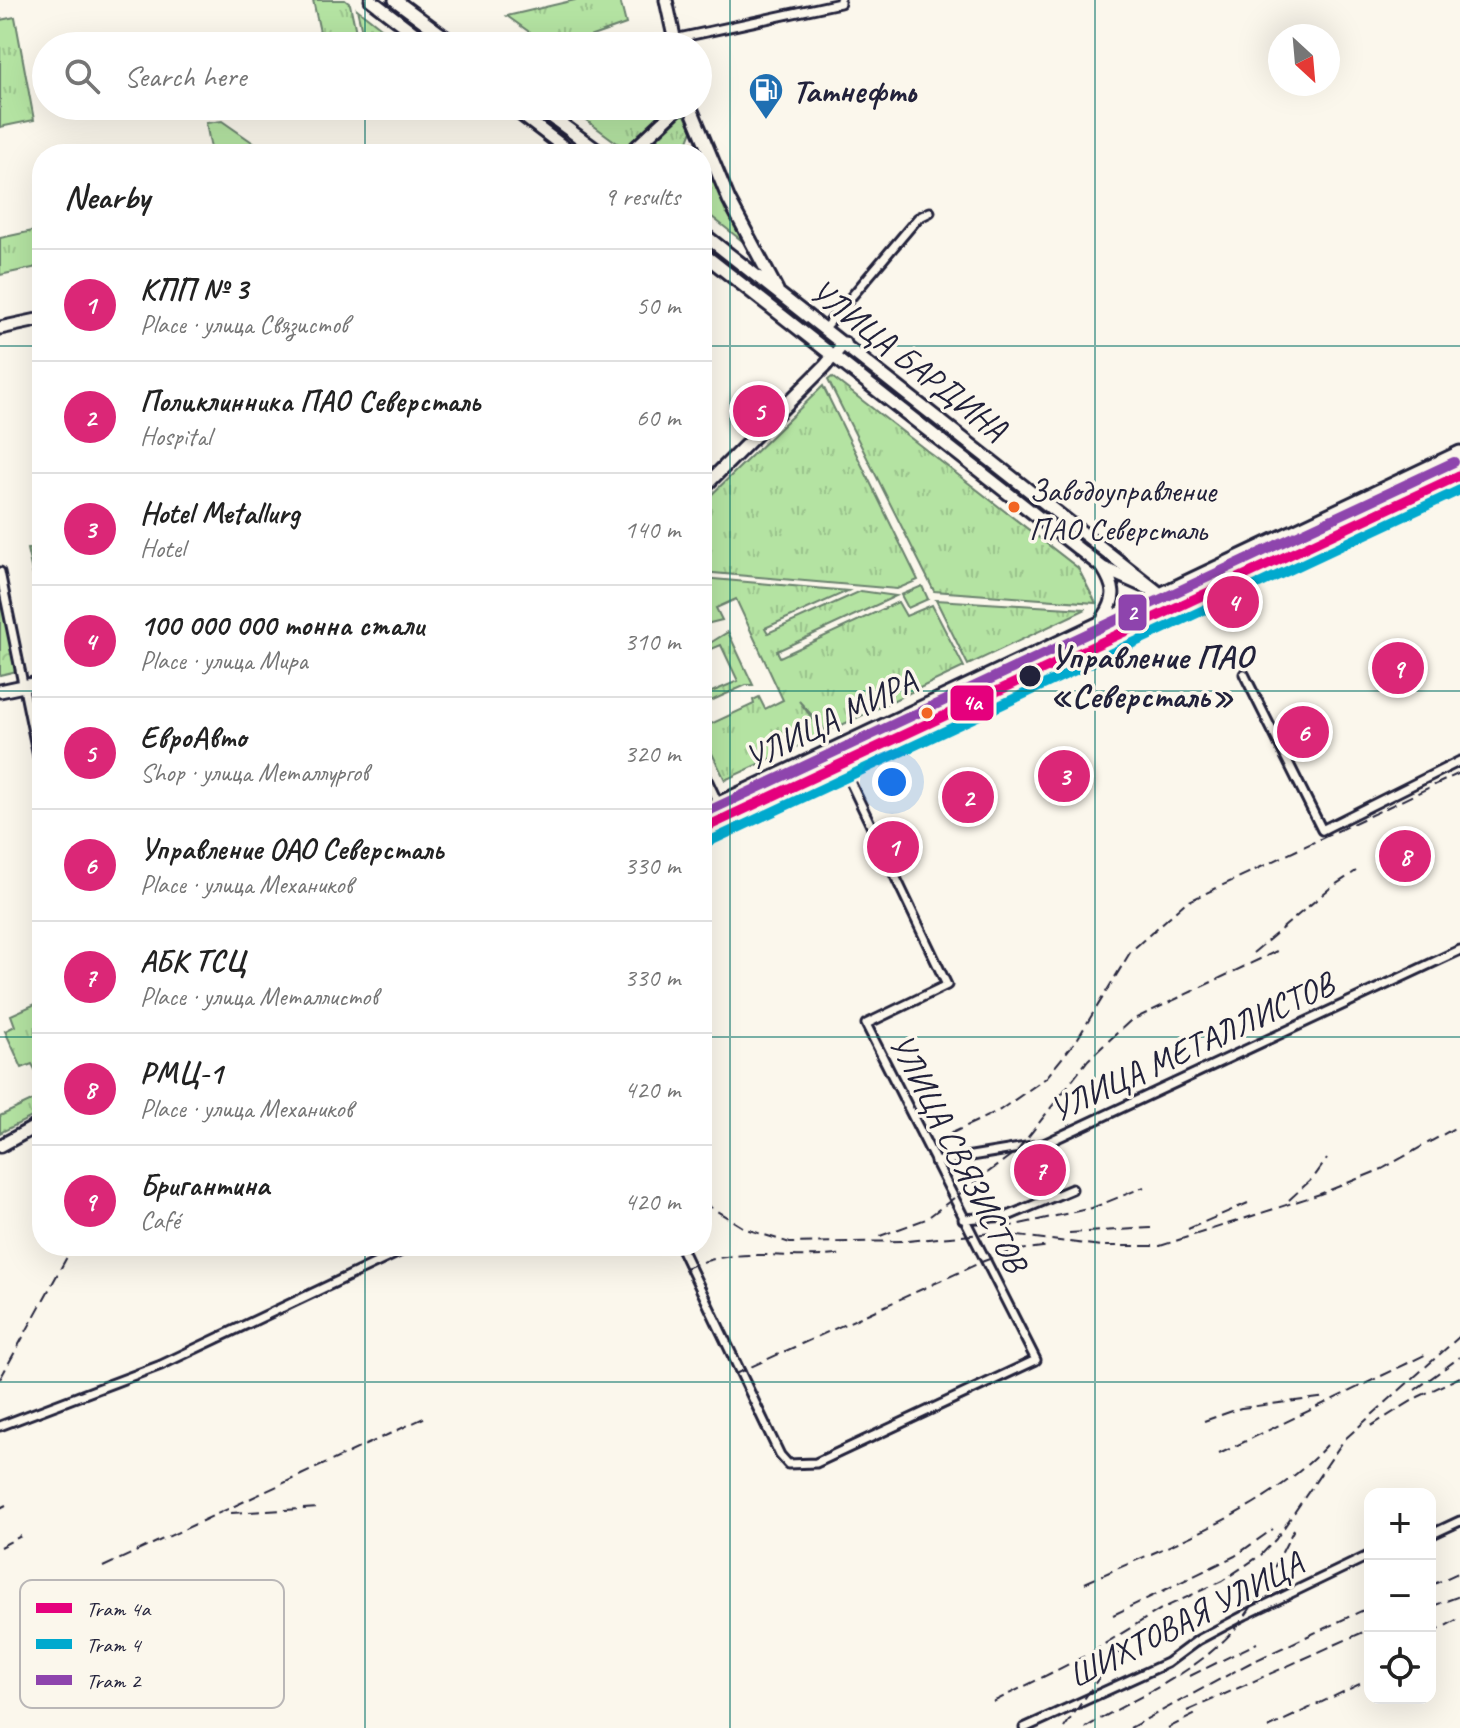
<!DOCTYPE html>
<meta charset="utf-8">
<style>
body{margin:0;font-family:Caveat,sans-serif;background:#f2f2f2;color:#222}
.controls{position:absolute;right:24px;bottom:24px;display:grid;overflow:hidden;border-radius:16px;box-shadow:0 8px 32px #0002}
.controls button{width:72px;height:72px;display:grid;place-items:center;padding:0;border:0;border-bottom:2px solid #e0e0e0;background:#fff;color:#222;font:40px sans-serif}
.compass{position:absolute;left:1268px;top:24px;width:72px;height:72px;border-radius:50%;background:#fff;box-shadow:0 8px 32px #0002;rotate:154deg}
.you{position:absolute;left:892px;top:782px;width:28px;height:28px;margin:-20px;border:6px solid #fff;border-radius:50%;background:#1a73e8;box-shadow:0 0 0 12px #1a73e833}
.badge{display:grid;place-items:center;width:52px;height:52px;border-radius:50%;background:#db2777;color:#fff;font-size:26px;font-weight:700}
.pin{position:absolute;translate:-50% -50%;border:4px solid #fff;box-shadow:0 2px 8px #0006}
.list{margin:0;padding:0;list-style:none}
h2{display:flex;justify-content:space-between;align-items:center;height:104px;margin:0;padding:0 32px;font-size:34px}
h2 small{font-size:26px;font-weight:400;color:#767676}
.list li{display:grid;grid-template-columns:52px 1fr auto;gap:24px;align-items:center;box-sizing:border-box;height:112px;padding:0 32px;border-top:2px solid #e0e0e0}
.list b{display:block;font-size:30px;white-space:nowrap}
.list p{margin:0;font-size:26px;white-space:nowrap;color:#767676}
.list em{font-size:26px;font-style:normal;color:#767676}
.icon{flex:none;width:44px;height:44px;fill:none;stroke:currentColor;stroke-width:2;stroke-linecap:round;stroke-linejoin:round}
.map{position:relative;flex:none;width:1460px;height:1728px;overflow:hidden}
.search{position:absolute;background:#fff;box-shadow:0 8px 32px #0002;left:32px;top:32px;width:680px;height:88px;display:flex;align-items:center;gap:20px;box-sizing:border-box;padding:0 28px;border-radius:44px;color:#767676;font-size:30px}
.panel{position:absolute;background:#fff;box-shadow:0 8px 32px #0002;left:32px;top:144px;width:680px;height:1112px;border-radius:32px}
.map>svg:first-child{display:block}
.grass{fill:url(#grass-tufts);stroke:#6b826e;stroke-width:2}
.forest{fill:url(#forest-crowns);stroke:#6b826e;stroke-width:2}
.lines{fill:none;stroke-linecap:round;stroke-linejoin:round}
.street-casing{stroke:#22223b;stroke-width:13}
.secondary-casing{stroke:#22223b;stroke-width:17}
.street{stroke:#fbf7ec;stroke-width:7}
.secondary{stroke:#fbf7ec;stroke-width:11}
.rail{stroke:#22223b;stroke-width:2;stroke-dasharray:12 6;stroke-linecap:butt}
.tram-1-casing{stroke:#fbf7ec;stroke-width:16}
.tram-2-casing{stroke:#fbf7ec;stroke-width:16}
.tram-3-casing{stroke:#fbf7ec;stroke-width:16}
.tram-1{stroke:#e5007d;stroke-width:10}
.tram-2{stroke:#00a9ce;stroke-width:10}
.tram-3{stroke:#8e44ad;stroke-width:10}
.grid{fill:none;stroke:#0f766e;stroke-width:2;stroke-opacity:0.55}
.bus-dot{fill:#f26522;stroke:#fbf7ec;stroke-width:3}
.stop-dot{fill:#22223b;stroke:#fbf7ec;stroke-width:3}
.labels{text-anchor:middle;stroke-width:7;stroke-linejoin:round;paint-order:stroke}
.bus-label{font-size:32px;fill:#22223b;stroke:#fbf7ec;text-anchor:start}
.poi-label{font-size:34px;font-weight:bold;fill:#22223b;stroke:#fbf7ec;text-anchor:start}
.street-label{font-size:34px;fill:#22223b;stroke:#fbf7ec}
.stop-label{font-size:34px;font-weight:bold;fill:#22223b;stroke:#fbf7ec;text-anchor:start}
.key{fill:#fbf7ec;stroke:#bab7b7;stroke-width:2}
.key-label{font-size:22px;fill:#22223b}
.line-badge{stroke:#fbf7ec;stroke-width:3}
.badge-label{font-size:22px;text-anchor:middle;font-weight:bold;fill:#fff}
</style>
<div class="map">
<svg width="1460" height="1728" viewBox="0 0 1460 1728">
<defs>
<pattern id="grass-tufts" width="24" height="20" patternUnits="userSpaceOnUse" patternTransform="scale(2)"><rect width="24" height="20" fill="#b4e3a2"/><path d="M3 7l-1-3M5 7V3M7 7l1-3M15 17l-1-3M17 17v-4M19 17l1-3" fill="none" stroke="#9ac28c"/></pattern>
<pattern id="forest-crowns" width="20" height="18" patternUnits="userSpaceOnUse" patternTransform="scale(2)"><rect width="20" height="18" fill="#b4e3a2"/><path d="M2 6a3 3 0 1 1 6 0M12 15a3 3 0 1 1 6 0" fill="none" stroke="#9ac28c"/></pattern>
</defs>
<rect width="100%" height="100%" fill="#fbf7ec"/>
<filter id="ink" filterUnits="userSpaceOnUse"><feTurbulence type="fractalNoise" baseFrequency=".0125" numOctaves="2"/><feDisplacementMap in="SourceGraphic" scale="16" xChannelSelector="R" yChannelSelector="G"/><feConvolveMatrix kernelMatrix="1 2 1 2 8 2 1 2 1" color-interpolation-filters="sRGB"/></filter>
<g filter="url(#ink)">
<path class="grass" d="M313 0H345L350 4 359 46H323Z
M575 0H620L626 24 575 42 576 46H549L507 16Z
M357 9 404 46H383L381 36 364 40Z
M15 17 34 120 0 127V20Z
M567 106H676L628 151Z
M684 113 692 130 686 146 678 154H641Z
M222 121 265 151 266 154H212L206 123Z
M702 155 746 244 702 209Z
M42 229V266L0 275V238Z
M702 240 775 299 771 303 702 249Z
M845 353 1087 539 1083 545 841 358Z
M832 377 1078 568 1096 603 934 591 828 380Z
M823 386 918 580 897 589 702 572V504Z
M42 546V616L27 549Z
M702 578 848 591 765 628 768 633 861 591 896 596 777 651 780 657 898 602 906 616 932 605 964 667 827 732 799 701 824 734 725 780 702 733V706L711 724 754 704 753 700 759 697 765 709 783 700 736 599 716 608 722 620 702 625Z
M922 586 928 599 908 608 901 595Z
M936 600 1086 609 968 665Z
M728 632 753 685H746L702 705V696L738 681 721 645 702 653V648Z
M42 1001V1070L37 1073 32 1064 22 1068 5 1031 15 1026 11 1015Z
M42 1096V1112L0 1133V1116Z"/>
<path class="forest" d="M0 592 17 671 0 675Z"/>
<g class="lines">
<g class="street-casing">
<path id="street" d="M674 39 840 3V0
M825 328 918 218 930 212
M0 572 42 776
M1244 674 1322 830 1460 761
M702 769 718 803
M935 1162 1044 1144 1460 950
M963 1219 1008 1216 1072 1189
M680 1246 780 1455 788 1464 816 1463 1036 1360 866 1024 947 985 834 748
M0 1426 161 1365 412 1246
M1430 1535 1460 1521
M1024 1728 1167 1663 1198 1640 1245 1615 1370 1555"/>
</g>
<g class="secondary-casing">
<path id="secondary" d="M371 0 431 46
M395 0 457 46
M666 0 676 46
M510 106 573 154
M537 106 602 154
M690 106 729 200 777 290
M629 154 680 106
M702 233 1159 593
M702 253 1103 568 1148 588
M0 328 42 319
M702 489 825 366 844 343
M1103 568C1115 587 1117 598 1104 617
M0 691 42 682
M702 811 1460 452
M0 1146 42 1123"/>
</g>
<use href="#street" class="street"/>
<use href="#secondary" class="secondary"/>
<path class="rail" d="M1253 953 1329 889 1356 871
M950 1134 1000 1110 1046 1078 1078 1038 1131 951 1185 903 1460 773
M1289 1200 1314 1177 1327 1159
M702 1202 746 1229 790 1243 907 1241 993 1233 1102 1246H1160L1320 1194 1382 1169 1460 1125
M1002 1228 1092 1208 1144 1187
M1188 1229 1248 1203
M1069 1233 1151 1228
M880 1236 926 1219 1018 1150 1088 1060 1130 1021 1281 949
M685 1268C744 1244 785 1262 845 1254
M735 1374 984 1261 1012 1251 1050 1246
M0 1379 73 1246
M1415 1390 1460 1357
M1204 1421 1241 1408 1327 1397
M1371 1426 1418 1397 1460 1377
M1219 1454 1429 1353
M0 1508 6 1505
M231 1513 320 1508
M0 1547 21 1536
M103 1567 428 1416
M1085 1583C1167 1545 1265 1513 1327 1445
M1430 1586 1460 1572
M1430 1607 1460 1596
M1113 1615 1235 1556 1273 1529
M1430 1634 1460 1618
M1190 1676 1257 1643
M993 1702 1085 1656 1161 1609 1222 1581 1261 1555 1276 1539 1344 1440 1460 1336
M1187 1711 1370 1629
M1064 1728 1112 1659 1140 1630
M1085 1728C1135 1697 1194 1675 1234 1630 1259 1601 1276 1563 1294 1529
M1130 1728 1250 1663 1370 1607
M1168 1728 1200 1712
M1268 1728 1370 1679
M1457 1728 1460 1727"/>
<g class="tram-1-casing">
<path id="tram-1" d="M702 829 1460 475"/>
</g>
<g class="tram-2-casing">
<path id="tram-2" d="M708 842 1460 490"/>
</g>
<g class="tram-3-casing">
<path id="tram-3" d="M702 814 1454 462"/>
</g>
<use href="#tram-1" class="tram-1"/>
<use href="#tram-2" class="tram-2"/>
<use href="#tram-3" class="tram-3"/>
</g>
</g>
<path class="grid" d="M365 0V46M730 0V1728M1095 0V1728M365 106V154M0 346H42M702 346H1460M0 691H42M702 691H1460M0 1037H42M702 1037H1460M365 1246V1728M0 1382H1460"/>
<defs>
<g id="fuel-pin" transform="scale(1.8)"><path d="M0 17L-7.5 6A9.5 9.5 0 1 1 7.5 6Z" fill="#1f6fb2" stroke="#fbf7ec"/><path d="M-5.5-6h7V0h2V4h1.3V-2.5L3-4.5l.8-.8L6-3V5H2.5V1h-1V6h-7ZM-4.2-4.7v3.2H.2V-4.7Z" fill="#fff"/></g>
</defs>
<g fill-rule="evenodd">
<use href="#fuel-pin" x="766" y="90"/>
</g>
<g class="bus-dot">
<circle cx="1014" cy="507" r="7"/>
<circle cx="927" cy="713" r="7"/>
</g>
<circle class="stop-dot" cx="1030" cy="676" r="12"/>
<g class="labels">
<g class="bus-label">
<text x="1029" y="501">Заводоуправление<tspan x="1029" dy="39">ПАО Северсталь</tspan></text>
</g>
<g class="poi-label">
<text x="792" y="102">Татнефть</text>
</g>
<g class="street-label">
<text transform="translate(909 359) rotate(38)" y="12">УЛИЦА БАРДИНА</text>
<text transform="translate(830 719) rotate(-26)" y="12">УЛИЦА МИРА</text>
<text transform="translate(1191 1046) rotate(-25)" y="12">УЛИЦА МЕТАЛЛИСТОВ</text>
<text transform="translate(959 1152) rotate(63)" y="12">УЛИЦА СВЯЗИСТОВ</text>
<text transform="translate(1185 1619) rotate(-27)" y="12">ШИХТОВАЯ УЛИЦА</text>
</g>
<g class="stop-label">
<text x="1050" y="668">Управление ПАО<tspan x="1050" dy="39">«Северсталь»</tspan></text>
</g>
</g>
<rect x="20" y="1580" width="264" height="128" rx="12" class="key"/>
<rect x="36" y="1603" width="36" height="10" fill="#e5007d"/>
<rect x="36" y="1639" width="36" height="10" fill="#00a9ce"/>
<rect x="36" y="1675" width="36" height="10" fill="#8e44ad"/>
<g class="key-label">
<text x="86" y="1616">Tram 4а</text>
<text x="86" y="1652">Tram 4</text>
<text x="86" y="1688">Tram 2</text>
</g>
<g class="line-badge">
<rect x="1117" y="593" width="31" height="39" rx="8" fill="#8e44ad"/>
<rect x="949" y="684" width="46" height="38" rx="8" fill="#e5007d"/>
</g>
<g class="badge-label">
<text x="1132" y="620">2</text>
<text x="972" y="710">4а</text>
</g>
</svg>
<div class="controls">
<button>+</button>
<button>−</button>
<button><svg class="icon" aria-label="locate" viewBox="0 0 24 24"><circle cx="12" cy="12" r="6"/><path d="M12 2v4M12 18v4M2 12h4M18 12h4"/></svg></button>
</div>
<svg class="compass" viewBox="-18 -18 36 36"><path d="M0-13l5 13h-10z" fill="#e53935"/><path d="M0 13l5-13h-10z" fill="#767676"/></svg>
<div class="you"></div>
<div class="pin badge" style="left:893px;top:847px">1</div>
<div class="pin badge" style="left:968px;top:797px">2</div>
<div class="pin badge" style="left:1064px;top:776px">3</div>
<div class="pin badge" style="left:1233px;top:602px">4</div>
<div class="pin badge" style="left:759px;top:411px">5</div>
<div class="pin badge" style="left:1303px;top:732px">6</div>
<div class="pin badge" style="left:1040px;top:1170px">7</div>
<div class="pin badge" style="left:1405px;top:856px">8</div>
<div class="pin badge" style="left:1398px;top:668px">9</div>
<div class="search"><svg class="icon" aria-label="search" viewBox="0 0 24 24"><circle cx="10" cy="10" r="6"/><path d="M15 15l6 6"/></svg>Search here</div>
<section class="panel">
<h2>Nearby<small>9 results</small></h2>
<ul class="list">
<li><span class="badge">1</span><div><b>КПП № 3</b><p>Place · улица Связистов</p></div><em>50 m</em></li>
<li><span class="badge">2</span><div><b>Поликлинника ПАО Северсталь</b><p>Hospital</p></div><em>60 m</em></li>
<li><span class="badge">3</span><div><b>Hotel Metallurg</b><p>Hotel</p></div><em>140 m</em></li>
<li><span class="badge">4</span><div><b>100 000 000 тонна стали</b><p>Place · улица Мира</p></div><em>310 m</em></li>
<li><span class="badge">5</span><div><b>ЕвроАвто</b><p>Shop · улица Металлургов</p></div><em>320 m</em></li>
<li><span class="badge">6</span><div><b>Управление OAO Северсталь</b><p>Place · улица Механиков</p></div><em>330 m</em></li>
<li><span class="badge">7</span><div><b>АБК ТСЦ</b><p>Place · улица Металлистов</p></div><em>330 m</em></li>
<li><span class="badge">8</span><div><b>РМЦ-1</b><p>Place · улица Механиков</p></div><em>420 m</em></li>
<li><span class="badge">9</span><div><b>Бригантина</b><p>Café</p></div><em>420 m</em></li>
</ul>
</section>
</div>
